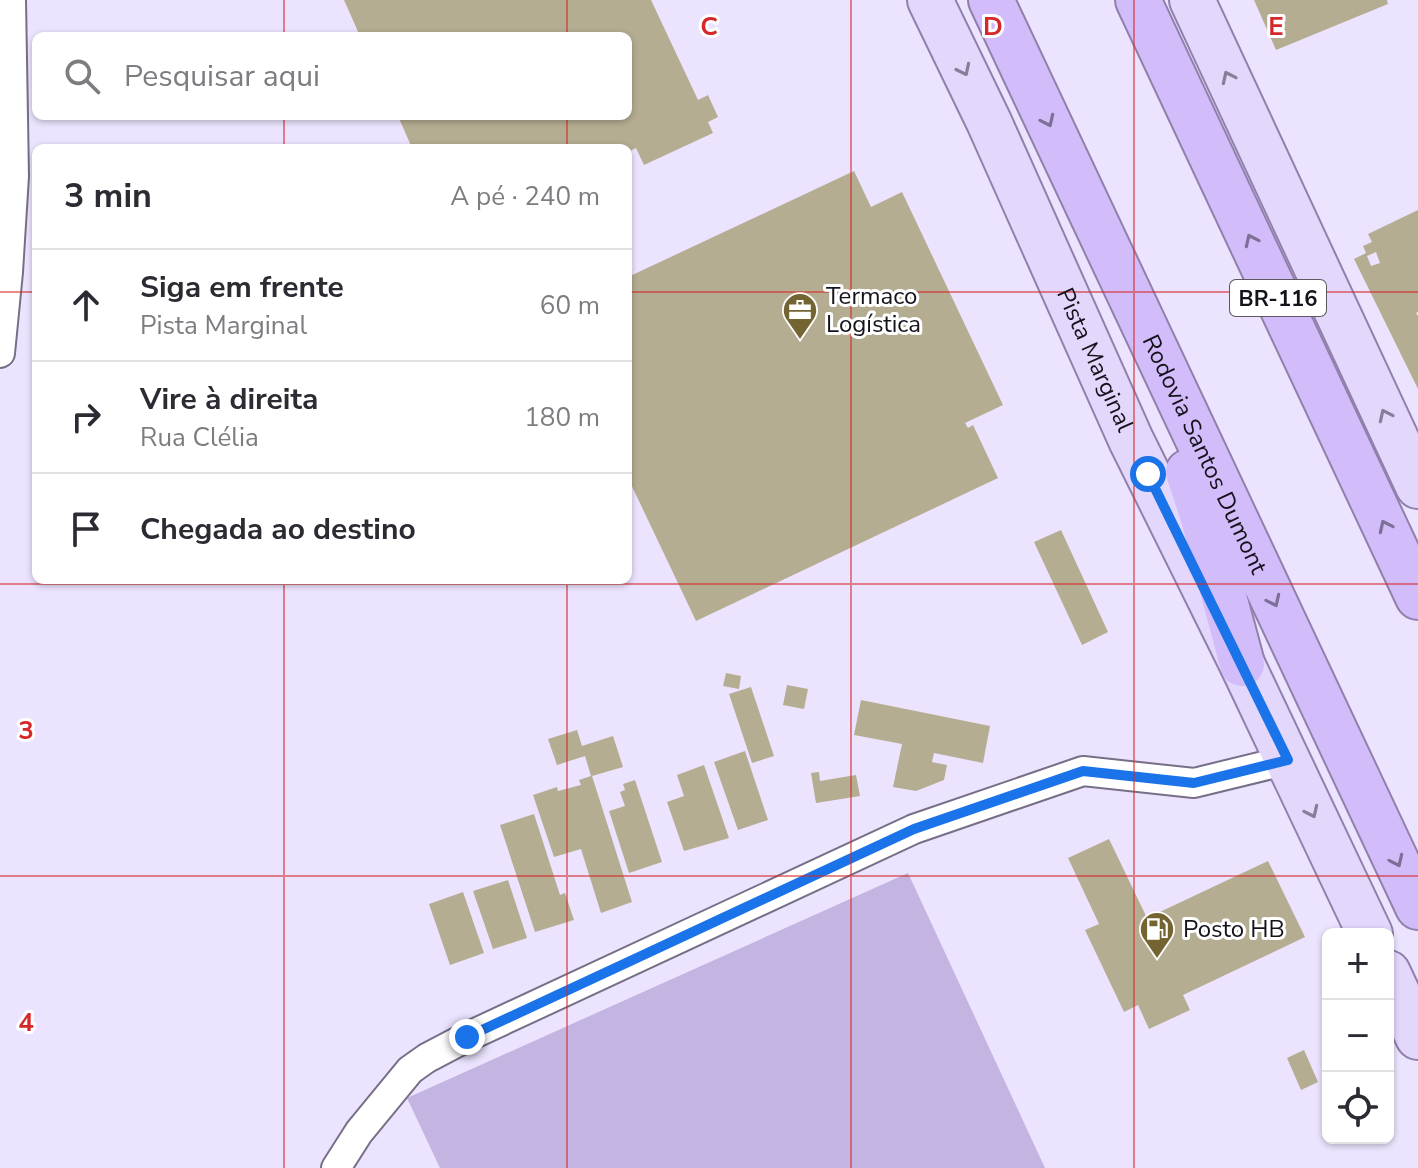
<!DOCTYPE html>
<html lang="pt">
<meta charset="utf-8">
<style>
body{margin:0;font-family:"Nunito Sans",sans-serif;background:#f2f2f3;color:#2b2b33}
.controls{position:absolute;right:24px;bottom:24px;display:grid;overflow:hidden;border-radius:12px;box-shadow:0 2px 6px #0004}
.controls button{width:72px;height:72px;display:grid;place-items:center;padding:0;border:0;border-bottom:2px solid #e1e1e2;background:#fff;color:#2b2b33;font:40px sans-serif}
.stop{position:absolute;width:24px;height:24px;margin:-18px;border:6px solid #1a73e8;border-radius:50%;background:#fff}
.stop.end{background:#1a73e8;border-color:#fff;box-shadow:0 2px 8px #0008}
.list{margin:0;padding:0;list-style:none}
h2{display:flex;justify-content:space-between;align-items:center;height:104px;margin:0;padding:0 32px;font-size:34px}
h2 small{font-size:26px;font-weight:400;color:#7c7c81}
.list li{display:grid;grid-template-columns:52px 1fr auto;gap:24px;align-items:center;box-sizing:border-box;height:112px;padding:0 32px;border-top:2px solid #e1e1e2}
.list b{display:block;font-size:30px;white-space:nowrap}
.list p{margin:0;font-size:26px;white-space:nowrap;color:#7c7c81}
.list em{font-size:26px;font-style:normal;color:#7c7c81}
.icon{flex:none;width:44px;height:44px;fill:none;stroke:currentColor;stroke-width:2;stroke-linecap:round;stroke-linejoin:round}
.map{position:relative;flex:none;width:1418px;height:1168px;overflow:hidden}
.search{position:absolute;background:#fff;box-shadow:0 2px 6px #0004;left:32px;top:32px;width:600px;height:88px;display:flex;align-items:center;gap:20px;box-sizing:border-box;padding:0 28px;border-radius:12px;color:#7c7c81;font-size:30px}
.panel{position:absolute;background:#fff;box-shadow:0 2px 6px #0004;left:32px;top:144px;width:600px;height:440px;border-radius:12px}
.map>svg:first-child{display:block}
.green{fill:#c3b4e1}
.building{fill:#b5ad92;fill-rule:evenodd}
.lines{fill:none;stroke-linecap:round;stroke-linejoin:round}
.street-casing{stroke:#776f87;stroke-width:32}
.primary-casing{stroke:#9081ac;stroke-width:48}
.highway-casing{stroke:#9081ac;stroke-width:48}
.street{stroke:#fff;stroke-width:28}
.primary{stroke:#e4d7fc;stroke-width:44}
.highway{stroke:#d2bdfa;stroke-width:44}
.oneway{stroke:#877e97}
.oneway2{stroke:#7d7096}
.route{stroke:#1a73e8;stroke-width:10}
.grid{fill:none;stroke:#d62828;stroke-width:2;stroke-opacity:0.55}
.labels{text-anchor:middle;stroke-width:6;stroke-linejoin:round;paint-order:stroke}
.shield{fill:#fff;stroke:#5b595f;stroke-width:2}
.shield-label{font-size:22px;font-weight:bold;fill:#15121b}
.poi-label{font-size:24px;fill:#15121b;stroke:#fff;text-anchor:start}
.street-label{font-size:24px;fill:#15121b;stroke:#fff}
.grid-label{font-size:26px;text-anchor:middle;font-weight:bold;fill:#d62828;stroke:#fff;stroke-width:6;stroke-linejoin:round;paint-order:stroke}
</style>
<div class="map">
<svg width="1418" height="1168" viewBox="0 0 1418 1168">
<rect width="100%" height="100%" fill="#ece3fe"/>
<path class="green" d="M908 873 1045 1168H440L407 1098Z"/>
<path class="building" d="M344 0H651L698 100 708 95 718 117 708 122 713 133 644 165 636 148 628 152V148H412L398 116H628V36H360Z
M1254 0H1387L1388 4 1276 50Z
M854 171 871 207 902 192 1003 405 965 423 968 428 973 425 998 478 696 621 628 478V277Z
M1418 210V312L1416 313 1418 316V389L1354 259 1366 253 1363 246 1372 242 1368 234ZM1376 252 1380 263 1371 266 1367 256Z
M1061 530 1108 632 1082 645 1034 542Z
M726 673 741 676 739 689 723 686Z
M787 685 808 689 804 709 783 705Z
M751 687 774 756 752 763 729 694Z
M861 700 990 726 983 763 934 753 932 762 947 765 944 780 916 791 893 787 902 744 854 735Z
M577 730 582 746 613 736 623 767 592 776 632 902 601 913 581 849 554 857 533 795 557 787 558 791 581 785 579 780 591 776 585 756 557 765 548 739Z
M745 751 768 820 738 830 714 762Z
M704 765 729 838 684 851 667 802 684 796 677 775Z
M819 772 820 781 856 775 860 796 816 803 811 773Z
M635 780 662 862 629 873 609 811 625 806 620 792 625 790 623 784Z
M534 814 560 895 565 893 574 920 535 932 500 825Z
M1109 839 1147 918 1268 861 1305 937 1183 995 1190 1010 1149 1029 1138 1005 1124 1012 1085 930 1099 924 1068 858Z
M508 880 527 938 493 949 473 891Z
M463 892 484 953 450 965 429 904Z
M1304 1050 1318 1082 1301 1090 1287 1058Z"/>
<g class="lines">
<g class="street-casing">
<path id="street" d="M0 353 8 272 14 176 11 0
M336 1168 359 1132 410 1070 427 1058 467 1037 914 829 1083 771 1194 783 1288 760"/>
</g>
<g class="primary-casing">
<g id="primary">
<path id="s1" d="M930 0 989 122 1131 440 1242 664 1370 934"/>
<path d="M1192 0 1418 486"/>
<path d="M1388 973 1418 1037"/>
</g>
</g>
<g class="highway-casing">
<g id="highway">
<path id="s2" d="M991 0 1418 907"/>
<path d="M1138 0 1418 597"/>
<path d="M1188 472 1203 518 1242 664"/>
</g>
</g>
<use href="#street" class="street"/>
<use href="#primary" class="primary"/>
<use href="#highway" class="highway"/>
</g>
<defs><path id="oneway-chevron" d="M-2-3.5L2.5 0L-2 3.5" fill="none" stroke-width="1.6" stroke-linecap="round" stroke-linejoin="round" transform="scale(2)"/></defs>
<g class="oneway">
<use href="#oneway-chevron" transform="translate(964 70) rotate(64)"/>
<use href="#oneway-chevron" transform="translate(1228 77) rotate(-115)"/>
<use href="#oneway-chevron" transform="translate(1385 415) rotate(-115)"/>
<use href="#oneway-chevron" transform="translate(1312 812) rotate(65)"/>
</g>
<g class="oneway2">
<use href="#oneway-chevron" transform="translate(1048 121) rotate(65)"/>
<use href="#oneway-chevron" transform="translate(1251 240) rotate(-115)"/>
<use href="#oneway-chevron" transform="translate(1385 526) rotate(-115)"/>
<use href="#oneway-chevron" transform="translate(1274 601) rotate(65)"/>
<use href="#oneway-chevron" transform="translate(1397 861) rotate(65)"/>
</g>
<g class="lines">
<path class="route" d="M467 1037 914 829 1083 771 1194 783 1288 760 1148 474"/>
</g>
<path class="grid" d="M284 0V36M567 0V36M851 0V1168M1134 0V1168M284 116V148M567 116V148M0 292H36M628 292H1418M284 580V1168M567 580V1168M0 584H1418M0 876H1418"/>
<defs>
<g id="office-pin" transform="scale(1.8)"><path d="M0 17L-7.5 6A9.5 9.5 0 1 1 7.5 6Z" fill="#746432" stroke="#fff"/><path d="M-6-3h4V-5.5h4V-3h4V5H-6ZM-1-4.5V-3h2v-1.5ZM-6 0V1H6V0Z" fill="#fff"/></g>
<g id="fuel-pin" transform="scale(1.8)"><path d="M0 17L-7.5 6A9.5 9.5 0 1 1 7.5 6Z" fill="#746432" stroke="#fff"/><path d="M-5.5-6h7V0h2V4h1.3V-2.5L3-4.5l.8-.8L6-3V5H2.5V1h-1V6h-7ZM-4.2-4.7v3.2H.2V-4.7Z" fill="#fff"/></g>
</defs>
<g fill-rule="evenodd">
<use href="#office-pin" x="800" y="310"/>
<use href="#fuel-pin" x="1157" y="929"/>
</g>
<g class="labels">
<rect class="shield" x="1230" y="280" width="96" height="36" rx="6"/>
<g class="shield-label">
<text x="1278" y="306">BR-116</text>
</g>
<g class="poi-label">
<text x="826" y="304">Termaco<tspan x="826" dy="28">Logística</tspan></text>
<text x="1183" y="937">Posto HB</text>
</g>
<g class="street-label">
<text dy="8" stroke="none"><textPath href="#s1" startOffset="396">Pista Marginal</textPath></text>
<text dy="8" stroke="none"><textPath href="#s2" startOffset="502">Rodovia Santos Dumont</textPath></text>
</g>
</g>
<g class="grid-label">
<text x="709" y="35">C</text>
<text x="993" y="35">D</text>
<text x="1276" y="35">E</text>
<text x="26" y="739">3</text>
<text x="26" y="1031">4</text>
</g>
</svg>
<div class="controls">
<button>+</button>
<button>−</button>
<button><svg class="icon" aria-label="locate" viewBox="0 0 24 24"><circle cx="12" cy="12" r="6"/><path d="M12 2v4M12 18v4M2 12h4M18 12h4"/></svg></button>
</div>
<div class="stop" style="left:1148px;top:474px"></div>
<div class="stop end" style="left:467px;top:1037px"></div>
<div class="search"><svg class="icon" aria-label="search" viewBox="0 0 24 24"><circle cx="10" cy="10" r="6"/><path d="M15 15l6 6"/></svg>Pesquisar aqui</div>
<section class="panel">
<h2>3 min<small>A pé · 240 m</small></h2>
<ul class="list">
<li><svg class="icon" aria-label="ahead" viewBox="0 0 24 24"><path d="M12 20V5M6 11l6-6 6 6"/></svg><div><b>Siga em frente</b><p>Pista Marginal</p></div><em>60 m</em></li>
<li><svg class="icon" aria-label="right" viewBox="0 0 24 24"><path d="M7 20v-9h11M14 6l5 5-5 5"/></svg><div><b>Vire à direita</b><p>Rua Clélia</p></div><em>180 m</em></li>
<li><svg class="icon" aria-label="arrive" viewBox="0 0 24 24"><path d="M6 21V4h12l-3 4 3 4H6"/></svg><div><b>Chegada ao destino</b></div></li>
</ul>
</section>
</div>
